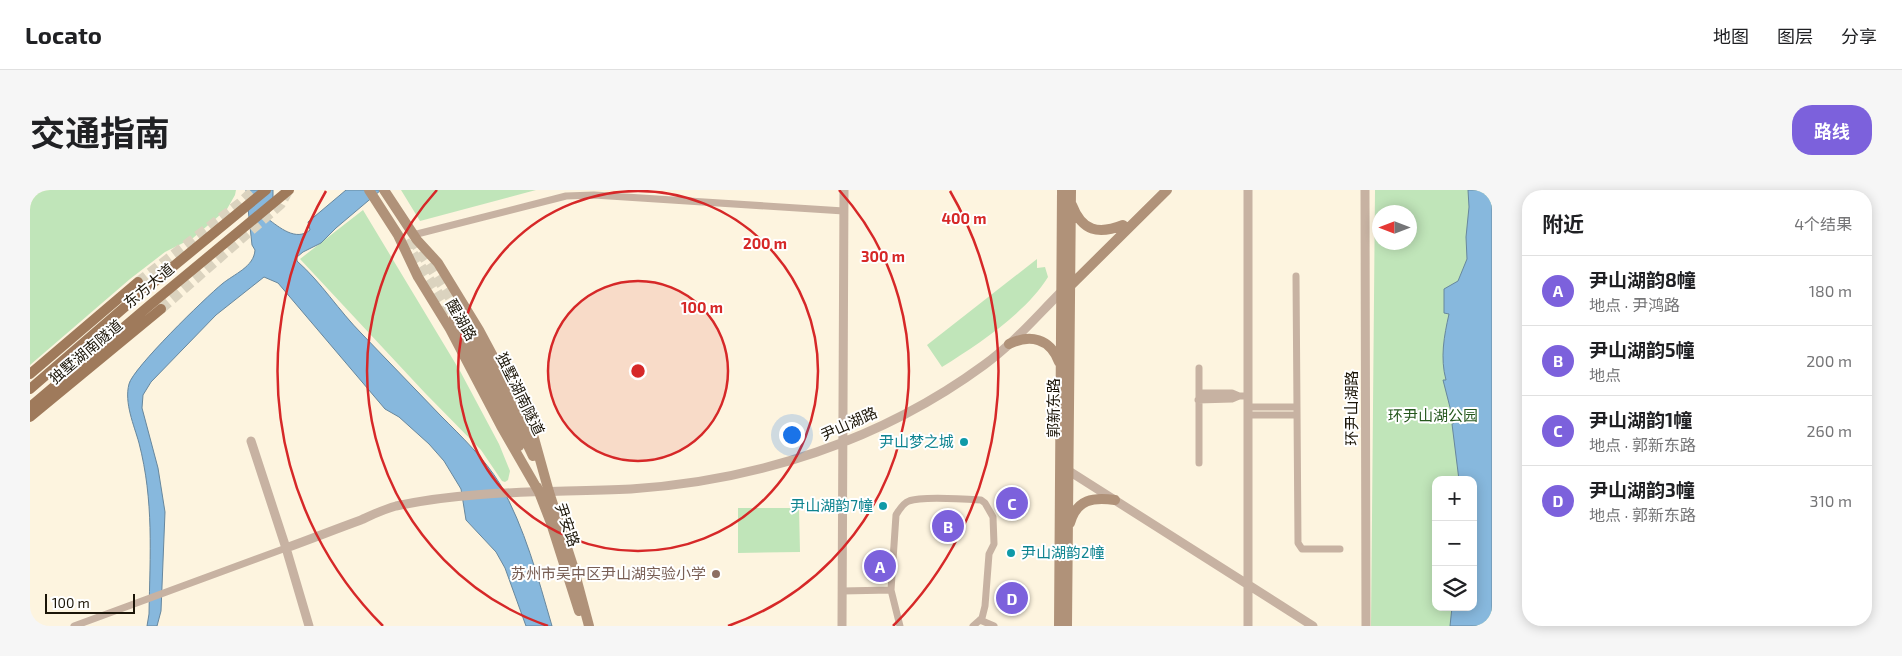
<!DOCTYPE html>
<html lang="zh">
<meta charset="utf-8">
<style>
body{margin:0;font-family:"Exo 2","Noto Sans SC",sans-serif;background:#f6f6f6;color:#202124}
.controls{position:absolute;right:15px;bottom:15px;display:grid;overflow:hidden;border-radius:10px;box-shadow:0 2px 12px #0003}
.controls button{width:45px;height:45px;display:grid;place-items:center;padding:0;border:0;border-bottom:1px solid #e0e0e0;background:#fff;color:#202124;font:25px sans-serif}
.compass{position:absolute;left:1342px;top:15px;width:45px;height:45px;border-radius:50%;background:#fff;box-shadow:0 2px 12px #0003;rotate:270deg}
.scale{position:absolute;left:15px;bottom:12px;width:90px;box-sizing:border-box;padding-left:5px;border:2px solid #1b1508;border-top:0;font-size:14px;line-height:18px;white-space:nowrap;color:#1b1508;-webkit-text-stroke:4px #fff;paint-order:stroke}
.you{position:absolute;left:761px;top:244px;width:18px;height:18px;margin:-12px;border:4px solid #fff;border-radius:50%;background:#1a73e8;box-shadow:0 0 0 8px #1a73e833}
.badge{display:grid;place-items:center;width:32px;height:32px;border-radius:50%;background:#7c61dc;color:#fff;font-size:16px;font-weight:700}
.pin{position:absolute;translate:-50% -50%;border:2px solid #fff;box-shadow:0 1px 5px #0006}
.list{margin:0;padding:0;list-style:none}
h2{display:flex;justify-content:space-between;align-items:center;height:65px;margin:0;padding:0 20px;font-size:21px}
h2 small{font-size:16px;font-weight:400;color:#757577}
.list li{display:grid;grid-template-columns:32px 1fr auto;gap:15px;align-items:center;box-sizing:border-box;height:70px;padding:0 20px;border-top:1px solid #e0e0e0}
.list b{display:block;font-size:19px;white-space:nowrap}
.list p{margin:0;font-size:16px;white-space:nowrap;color:#757577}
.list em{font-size:16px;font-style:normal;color:#757577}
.icon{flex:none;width:28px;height:28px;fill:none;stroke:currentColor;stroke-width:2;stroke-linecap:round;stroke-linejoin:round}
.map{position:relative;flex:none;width:1462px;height:436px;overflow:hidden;border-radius:20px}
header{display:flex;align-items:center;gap:30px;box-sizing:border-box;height:70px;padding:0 25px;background:#fff;border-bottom:1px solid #e0e0e0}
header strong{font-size:24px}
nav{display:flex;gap:28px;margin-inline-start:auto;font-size:18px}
.intro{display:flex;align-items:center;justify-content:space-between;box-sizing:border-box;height:120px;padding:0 30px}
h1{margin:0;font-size:35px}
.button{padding:12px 22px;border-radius:20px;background:#7c61dc;color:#fff;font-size:18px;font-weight:700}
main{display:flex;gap:30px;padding:0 30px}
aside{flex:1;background:#fff;border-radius:20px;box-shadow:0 2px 12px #0003}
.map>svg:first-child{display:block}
.green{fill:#c0e5b9;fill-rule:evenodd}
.water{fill:#87b8dd;stroke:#67879d}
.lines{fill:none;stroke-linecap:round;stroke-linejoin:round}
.secondary-tunnel{stroke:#dbd3bf;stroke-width:10;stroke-dasharray:10 5;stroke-linecap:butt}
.primary-tunnel{stroke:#dbd3bf;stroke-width:10;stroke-dasharray:10 5;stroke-linecap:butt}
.minor{stroke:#c7b2a2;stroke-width:7}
.tertiary{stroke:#c7b2a2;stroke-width:9}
.secondary{stroke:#b09279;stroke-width:10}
.primary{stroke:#9f7a5b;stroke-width:10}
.ring{fill:none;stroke:#d62828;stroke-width:2.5}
.culture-dot{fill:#0f9aa8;stroke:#fff;stroke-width:2}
.education-dot{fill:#8d6e63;stroke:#fff;stroke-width:2}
.labels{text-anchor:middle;stroke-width:4;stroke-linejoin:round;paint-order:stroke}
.street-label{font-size:15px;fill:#1b1508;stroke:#fff}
.park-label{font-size:15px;fill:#25571d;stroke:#fff}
.culture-label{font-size:15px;fill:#0d838f;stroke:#fff;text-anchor:end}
.education-label{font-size:15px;fill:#785e54;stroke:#fff;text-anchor:end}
.centre{fill:#d62828;stroke:#fff;stroke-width:2.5}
.ring-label{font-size:15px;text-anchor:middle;font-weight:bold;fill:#d62828;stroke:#fff;stroke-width:4;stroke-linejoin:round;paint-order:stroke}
</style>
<header>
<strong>Locato</strong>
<nav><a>地图</a><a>图层</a><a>分享</a></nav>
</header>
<div class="intro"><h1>交通指南</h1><a class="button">路线</a></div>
<main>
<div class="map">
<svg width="1462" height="436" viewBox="0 0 1462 436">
<rect width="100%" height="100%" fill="#fdf4df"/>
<path class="green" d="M0 0H206L205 5 197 19 163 48 135 62 100 89 0 175Z
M371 0H506L390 31Z
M1345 0H1462V436H1341ZM1350 22H1380V52H1350ZM1406 290H1443V417H1406Z
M333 20 430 181 469 254 480 281 478 290 475 292 472 291 451 260 395 203 270 69Z
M1007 69V78L1015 77 1018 87C996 123 947 155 912 177L897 155Z
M708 318H769L770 362 708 363Z"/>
<path class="water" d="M216 0H243V17L237 25 238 29C249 37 266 52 280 40L278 32 316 0H351L306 38 291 53 273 62 267 67V71C291 92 309 121 332 144 358 171 385 199 411 226 432 247 454 268 470 294 495 338 508 388 522 436H496L475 378 466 362 436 330 431 299 414 271 399 254 369 227 355 219 248 93 234 87 186 125 121 192 113 205 112 218 128 278 135 322 131 421 127 436H117L119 424C120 364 124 311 109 253 104 235 94 213 99 194 103 178 175 108 192 94 204 84 224 77 225 60L222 55Z
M1438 0H1462V436H1420L1422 417H1443V290H1429L1422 234 1424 233 1413 190H1416C1410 168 1414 146 1419 124L1414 123V99L1428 91 1437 69 1436 47 1439 17Z"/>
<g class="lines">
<path class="secondary-tunnel" d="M382 49 429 122
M375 51 424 128"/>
<path class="primary-tunnel" d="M108 92 210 13 224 0
M131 119 251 14 258 1"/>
<path class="minor" d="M383 45 536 6 564 5 814 21
M1266 86 1268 353 1272 359H1310
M1169 203H1202L1209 206
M1168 210 1202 209 1209 206H1218
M1218 217H1267
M1218 225H1267
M1169 273V178
M812 401 861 400
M950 430 964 436
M44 436 256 358
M870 436 861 400 866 325C869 320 873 313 879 311 891 306 936 309 951 310L955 313 963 327 964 354 959 364 955 416 952 428 943 436"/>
<path class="tertiary" d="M1335 0 1336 436
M221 251 256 358 279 436
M1032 281H1039L1283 436
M256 358C281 349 306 339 331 330 342 325 354 319 366 316 443 299 523 303 601 299 727 291 852 250 954 175 983 154 1006 127 1031 102
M812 436 814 0
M1218 436V0"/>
<path class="secondary" d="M339 0 368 45 388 87 420 139 471 236 509 302
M354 0 387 50 408 73 449 140 480 198 504 248 519 302 543 376 559 436
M1042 15C1052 41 1068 45 1093 35
M1036 100 1137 0
M429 122 458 171 503 266
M424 128 459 194 489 256
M979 154C1000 144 1020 148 1029 172
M507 297 521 333 549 421
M1040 333C1047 309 1063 307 1085 310
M1029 436 1032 0
M1037 436 1041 0"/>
<path class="primary" d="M0 184 108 92
M0 199 111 103 236 0
M0 217 120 115 259 0
M0 227 131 119"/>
</g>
<circle cx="608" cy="181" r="90" fill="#d62828" fill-opacity=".12"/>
<g class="ring">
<circle cx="608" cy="181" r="90"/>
<circle cx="608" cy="181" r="180"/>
<path d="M518 436A270 270 0 0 1 407 0M809 0A270 270 0 0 1 698 436"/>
<path d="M353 436A360 360 0 0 1 296 1M920 1A360 360 0 0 1 863 436"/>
</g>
<g class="culture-dot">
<circle cx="934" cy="252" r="5"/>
<circle cx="853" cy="316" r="5"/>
<circle cx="981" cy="363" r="5"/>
</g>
<circle class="education-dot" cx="686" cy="384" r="5"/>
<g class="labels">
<g class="street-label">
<text transform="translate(119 96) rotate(-40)" y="5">东方大道</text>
<text transform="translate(431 130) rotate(60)" y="5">醒湖路</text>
<text transform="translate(56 162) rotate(-40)" y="5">独墅湖南隧道</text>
<text transform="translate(490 204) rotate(64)" y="5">独墅湖南隧道</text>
<text transform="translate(1024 218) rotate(-90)" y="5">郭新东路</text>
<text transform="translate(1322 218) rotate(-90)" y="5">环尹山湖路</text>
<text transform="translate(819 234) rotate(-24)" y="5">尹山湖路</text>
<text transform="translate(537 335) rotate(71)" y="5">尹安路</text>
</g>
<g class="park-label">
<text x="1403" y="231">环尹山湖公园</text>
</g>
<g class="culture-label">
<text x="924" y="257">尹山梦之城</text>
<text x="843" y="321">尹山湖韵7幢</text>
<text x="991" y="368" text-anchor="start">尹山湖韵2幢</text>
</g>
<g class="education-label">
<text x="676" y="389">苏州市吴中区尹山湖实验小学</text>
</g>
</g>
<circle cx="608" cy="181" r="8" class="centre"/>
<g class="ring-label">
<text x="934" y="34">400 m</text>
<text x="735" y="59">200 m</text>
<text x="853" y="72">300 m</text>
<text x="672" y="123">100 m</text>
</g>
</svg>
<div class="controls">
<button>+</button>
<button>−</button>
<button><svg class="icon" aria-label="layers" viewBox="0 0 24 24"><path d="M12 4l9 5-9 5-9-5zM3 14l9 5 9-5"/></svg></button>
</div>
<svg class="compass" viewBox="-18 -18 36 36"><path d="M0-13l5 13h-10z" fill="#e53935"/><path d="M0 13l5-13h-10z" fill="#757577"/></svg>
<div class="scale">100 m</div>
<div class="you"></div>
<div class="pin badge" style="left:850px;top:376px">A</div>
<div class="pin badge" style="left:918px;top:336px">B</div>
<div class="pin badge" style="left:982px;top:313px">C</div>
<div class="pin badge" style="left:982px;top:408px">D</div>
</div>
<aside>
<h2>附近<small>4个结果</small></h2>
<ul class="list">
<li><span class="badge">A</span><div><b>尹山湖韵8幢</b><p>地点 · 尹鸿路</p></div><em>180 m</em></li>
<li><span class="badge">B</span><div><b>尹山湖韵5幢</b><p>地点</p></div><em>200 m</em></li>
<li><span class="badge">C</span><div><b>尹山湖韵1幢</b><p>地点 · 郭新东路</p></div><em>260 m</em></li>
<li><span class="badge">D</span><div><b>尹山湖韵3幢</b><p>地点 · 郭新东路</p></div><em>310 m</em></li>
</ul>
</aside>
</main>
